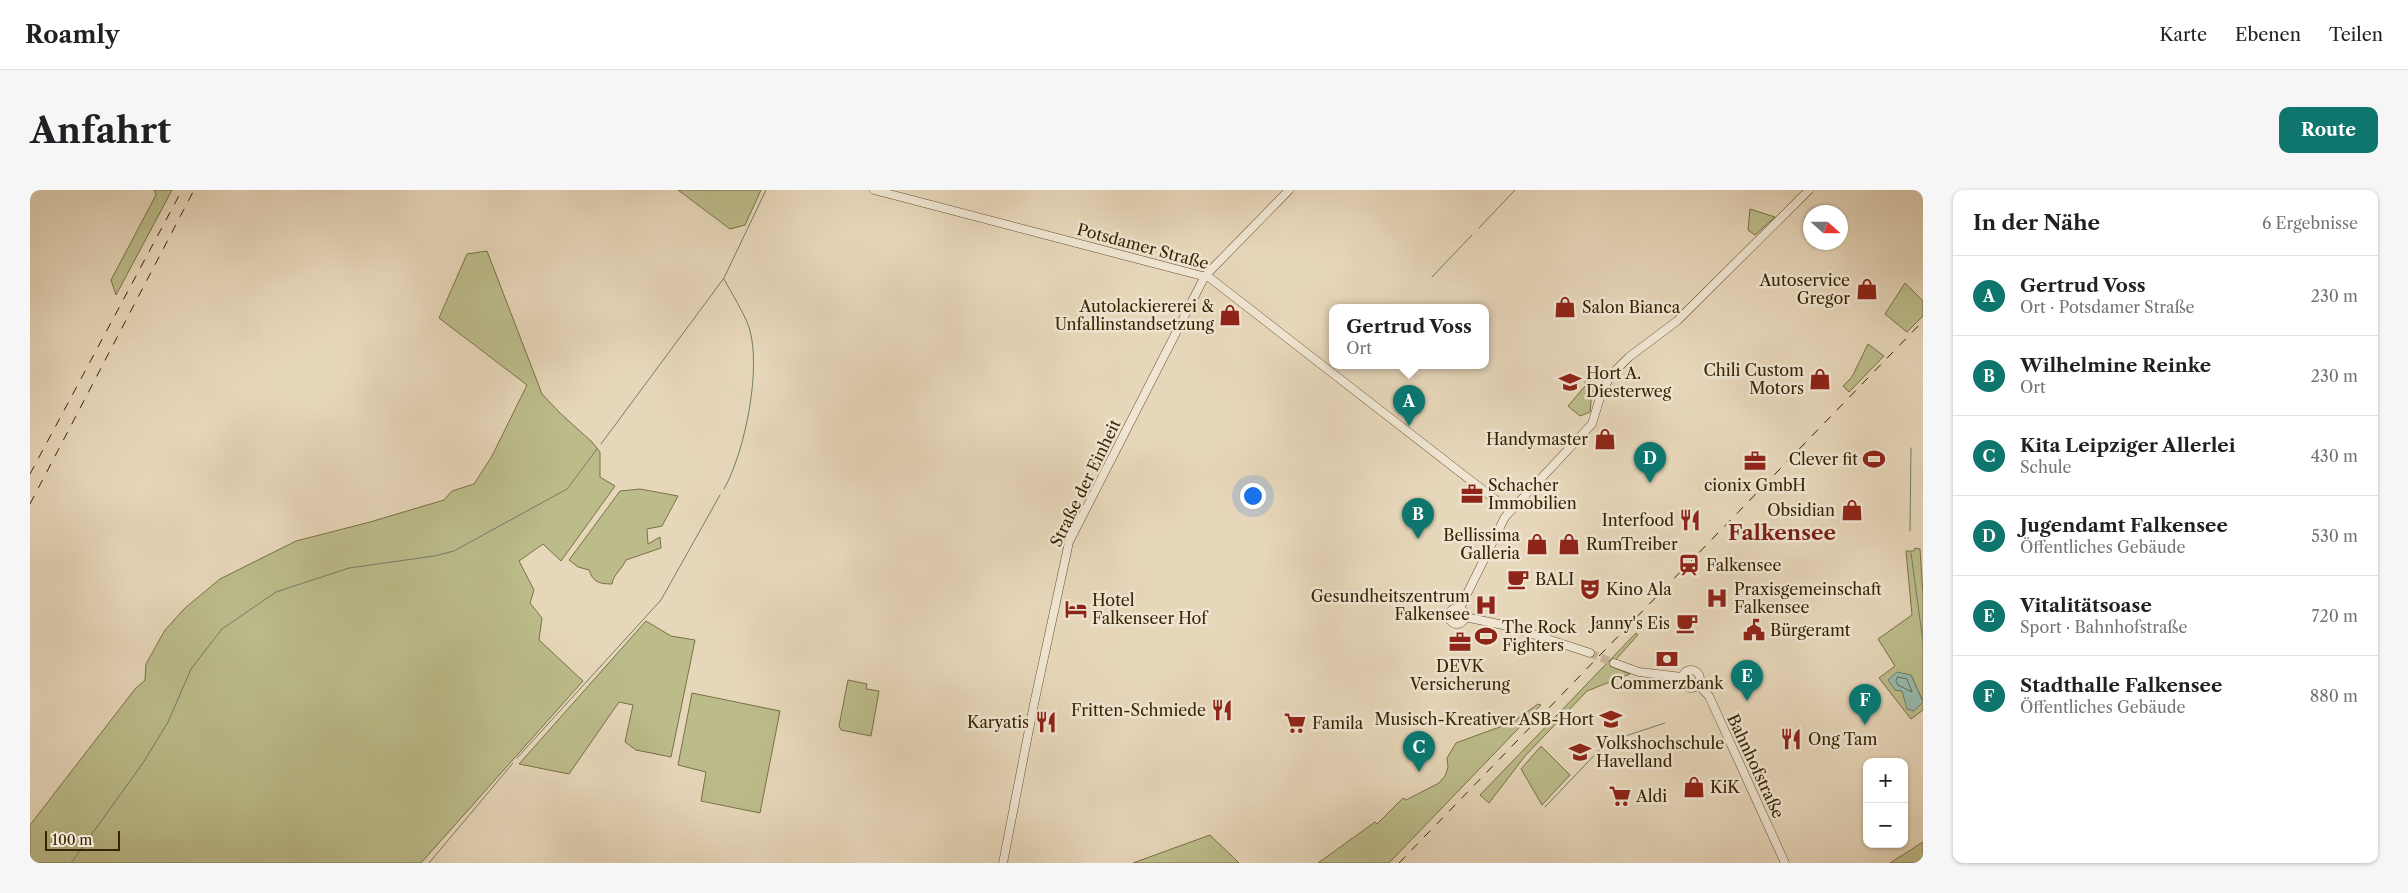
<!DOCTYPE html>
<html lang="de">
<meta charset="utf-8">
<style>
body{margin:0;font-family:"Libre Caslon Text",serif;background:#f6f6f6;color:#202124}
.controls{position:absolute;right:15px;bottom:15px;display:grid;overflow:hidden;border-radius:10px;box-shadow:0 1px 4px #0004}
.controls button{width:45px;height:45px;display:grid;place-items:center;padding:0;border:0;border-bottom:1px solid #e0e0e0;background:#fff;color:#202124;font:25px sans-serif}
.compass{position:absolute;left:1773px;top:15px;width:45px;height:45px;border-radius:50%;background:#fff;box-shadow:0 1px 4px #0004;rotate:111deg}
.scale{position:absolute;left:15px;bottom:12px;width:75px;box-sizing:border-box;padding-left:5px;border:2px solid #392300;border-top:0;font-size:14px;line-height:18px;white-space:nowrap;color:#392300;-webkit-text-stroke:4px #efe5d2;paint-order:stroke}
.you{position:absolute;left:1222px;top:305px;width:18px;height:18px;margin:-12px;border:4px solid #fff;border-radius:50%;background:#1a73e8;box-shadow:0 0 0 8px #1a73e833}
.badge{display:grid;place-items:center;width:32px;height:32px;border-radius:50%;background:#0f766e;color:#fff;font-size:16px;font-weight:700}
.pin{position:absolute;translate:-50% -41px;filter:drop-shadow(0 1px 2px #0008)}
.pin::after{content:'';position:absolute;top:26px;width:18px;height:15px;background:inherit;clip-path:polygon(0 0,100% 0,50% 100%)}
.popup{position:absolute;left:1299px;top:114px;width:160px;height:65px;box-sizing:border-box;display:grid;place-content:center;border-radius:10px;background:#fff;filter:drop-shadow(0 1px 4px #0005);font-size:16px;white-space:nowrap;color:#757577}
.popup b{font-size:19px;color:#202124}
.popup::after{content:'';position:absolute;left:50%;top:100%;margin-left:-10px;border:10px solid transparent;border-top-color:#fff}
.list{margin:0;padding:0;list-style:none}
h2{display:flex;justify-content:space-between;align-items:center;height:65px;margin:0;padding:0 20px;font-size:21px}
h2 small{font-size:16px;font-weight:400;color:#757577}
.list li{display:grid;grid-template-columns:32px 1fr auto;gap:15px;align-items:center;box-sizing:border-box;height:80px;padding:0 20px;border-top:1px solid #e0e0e0}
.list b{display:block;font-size:19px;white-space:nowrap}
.list p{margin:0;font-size:16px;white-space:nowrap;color:#757577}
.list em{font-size:16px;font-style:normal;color:#757577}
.map{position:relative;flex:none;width:1893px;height:673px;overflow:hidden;border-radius:10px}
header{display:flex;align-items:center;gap:30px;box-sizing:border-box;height:70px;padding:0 25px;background:#fff;border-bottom:1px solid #e0e0e0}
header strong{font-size:24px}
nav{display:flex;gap:28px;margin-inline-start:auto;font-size:18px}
.intro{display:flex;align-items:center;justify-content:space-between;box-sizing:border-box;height:120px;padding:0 30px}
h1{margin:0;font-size:35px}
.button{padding:12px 22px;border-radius:10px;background:#0f766e;color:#fff;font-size:18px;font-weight:700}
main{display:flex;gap:30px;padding:0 30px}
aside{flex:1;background:#fff;border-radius:10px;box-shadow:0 1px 4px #0004}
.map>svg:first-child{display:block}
.green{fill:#bcbc8b;stroke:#7a7046}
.water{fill:#97baaf;stroke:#717e69}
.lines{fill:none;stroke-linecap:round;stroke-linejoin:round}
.shore{stroke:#686e58;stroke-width:1}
.stream{stroke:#717e69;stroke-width:1}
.tertiary-tunnel{stroke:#c4b395;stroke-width:8;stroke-dasharray:8 4;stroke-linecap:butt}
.tertiary-casing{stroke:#64502e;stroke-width:9}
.tertiary{stroke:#efe5d2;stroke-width:8}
.rail{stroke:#392300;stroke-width:1;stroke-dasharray:9 9;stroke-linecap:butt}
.labels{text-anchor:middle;stroke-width:5;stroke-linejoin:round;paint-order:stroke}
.street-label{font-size:16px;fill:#392300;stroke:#efe5d2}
.poi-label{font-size:16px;fill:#392300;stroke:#efe5d2;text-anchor:start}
.district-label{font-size:21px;font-weight:bold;fill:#7a1f14;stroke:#efe5d2}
</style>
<header>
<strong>Roamly</strong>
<nav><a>Karte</a><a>Ebenen</a><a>Teilen</a></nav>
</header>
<div class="intro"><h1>Anfahrt</h1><a class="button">Route</a></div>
<main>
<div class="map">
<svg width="1893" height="673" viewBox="0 0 1893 673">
<rect width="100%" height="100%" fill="#e7d7ba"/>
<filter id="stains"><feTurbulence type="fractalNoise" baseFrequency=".004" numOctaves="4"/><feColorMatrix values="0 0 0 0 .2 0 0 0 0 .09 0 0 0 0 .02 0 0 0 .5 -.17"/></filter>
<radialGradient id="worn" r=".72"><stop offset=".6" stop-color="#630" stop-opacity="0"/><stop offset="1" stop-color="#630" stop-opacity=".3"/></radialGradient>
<path class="green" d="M124 0H142L86 105 81 90 126 5Z
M648 0H731L715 35 700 39Z
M1720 19 1745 27 1725 45 1718 40Z
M457 61 512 204 530 223 562 252 570 262V287L585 296 531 371 513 354 489 371 504 400 500 413 512 428 509 450 553 491 391 673H0V635L105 499 115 490 116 474 135 440 155 418 190 389 266 351 340 332 414 310 422 301 444 294 462 266 497 195 409 128 437 64Z
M1875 93 1893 111V126L1877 142 1855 124Z
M1838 154 1854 166 1819 202 1813 196 1822 187Z
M1558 189 1566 198 1562 202 1560 222 1550 226 1538 216 1556 195 1554 193Z
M610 299 648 306 632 336 617 339 618 354 630 347 631 358 596 370C592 379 583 385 582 394 569 394 563 392 559 380L548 377 539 370 590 301Z
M1885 358 1890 359 1893 405V511L1881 485 1865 500 1872 501 1880 519 1884 521 1893 512V520L1881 529 1849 488 1865 476 1848 449 1882 425 1876 361H1884Z
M616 431 641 446 665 450 641 567 606 560 595 552 603 515 589 512 539 584 489 574Z
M1606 443 1608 445 1580 476 1600 484 1557 501 1495 566 1459 613 1450 605Z
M818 490 837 494 836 499 849 501 841 546 811 540 809 536Z
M662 503 750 521 730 623 671 611 676 582 648 575Z
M1508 514 1511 515 1359 673H1288L1345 632 1347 634 1373 608 1376 610 1409 593 1415 586 1418 577 1417 568 1426 553 1483 532Z
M1511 556 1540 585 1512 615 1491 579Z
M1180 645 1209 673H1103Z
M1893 652V673H1860Z"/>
<path class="water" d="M1867 482 1881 485 1893 512 1884 521 1877 519 1872 501 1865 500 1858 490Z"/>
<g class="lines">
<path class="shore" d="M1868 487 1877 489 1882 502 1868 495 1866 491Z"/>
<path class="stream" d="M1449 38 1485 0
M1402 87 1442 45
M571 254 694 88 736 0
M694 299C715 262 732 178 719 137 713 121 702 104 694 89
M1880 341 1881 258
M1881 363 1893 452
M487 568 631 410 690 305
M1515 617 1577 552 1635 533
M41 673 113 573 138 532 161 479 192 439 246 402 319 378 404 366 424 361 537 299 567 259
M399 673 483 573"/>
<path class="tertiary-tunnel" d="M1560 463 1584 473"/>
<g class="tertiary-casing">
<path id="tertiary" d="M844 0 1180 88 1480 321
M1419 426a8 8 0 1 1 16 0a8 8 0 1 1-16 0Z
M1430 418 1475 327 1562 234 1572 201 1582 184 1599 167 1647 131 1779 0
M1435 427 1478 436 1560 463
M1584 473 1609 482 1652 487
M1652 489a9 9 0 1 1 18 0a9 9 0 1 1-18 0Z
M1668 495 1679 506 1755 673
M973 673 1004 514 1039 352 1175 86 1259 0"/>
</g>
<use href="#tertiary" class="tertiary"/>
<path class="rail" d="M0 284 152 0
M0 314 164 0
M1369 673 1893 131"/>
</g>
<defs>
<g id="shop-bare" transform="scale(1.725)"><path d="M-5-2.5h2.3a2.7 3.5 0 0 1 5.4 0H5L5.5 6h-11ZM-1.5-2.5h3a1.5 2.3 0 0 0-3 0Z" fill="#8f2418" stroke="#efe5d2" stroke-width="2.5" paint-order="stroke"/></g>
<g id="school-bare" transform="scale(1.725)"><path d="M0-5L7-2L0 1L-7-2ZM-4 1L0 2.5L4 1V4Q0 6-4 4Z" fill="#8f2418" stroke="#efe5d2" stroke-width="2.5" paint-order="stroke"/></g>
<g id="stadium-bare" transform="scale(1.725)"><path d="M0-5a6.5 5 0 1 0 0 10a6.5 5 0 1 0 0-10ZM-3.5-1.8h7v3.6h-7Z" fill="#8f2418" stroke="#efe5d2" stroke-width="2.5" paint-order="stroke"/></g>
<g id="office-bare" transform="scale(1.725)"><path d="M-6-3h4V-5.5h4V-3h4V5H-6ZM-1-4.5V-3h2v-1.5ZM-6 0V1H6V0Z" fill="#8f2418" stroke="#efe5d2" stroke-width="2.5" paint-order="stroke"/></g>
<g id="restaurant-bare" transform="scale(1.725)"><path d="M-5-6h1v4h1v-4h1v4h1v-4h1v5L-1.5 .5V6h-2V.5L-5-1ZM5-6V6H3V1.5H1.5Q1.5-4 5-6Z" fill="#8f2418" stroke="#efe5d2" stroke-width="2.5" paint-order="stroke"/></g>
<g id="station-bare" transform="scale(1.725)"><path d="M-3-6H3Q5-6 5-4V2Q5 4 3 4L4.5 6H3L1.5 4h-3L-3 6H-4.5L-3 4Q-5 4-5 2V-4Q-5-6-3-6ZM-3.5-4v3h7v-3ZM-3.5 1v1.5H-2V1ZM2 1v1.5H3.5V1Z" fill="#8f2418" stroke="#efe5d2" stroke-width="2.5" paint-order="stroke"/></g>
<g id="cafe-bare" transform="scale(1.725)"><path d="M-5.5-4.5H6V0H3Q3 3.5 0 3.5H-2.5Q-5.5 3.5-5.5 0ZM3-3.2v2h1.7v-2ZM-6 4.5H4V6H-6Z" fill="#8f2418" stroke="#efe5d2" stroke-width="2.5" paint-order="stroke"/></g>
<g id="theatre-bare" transform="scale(1.725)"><path d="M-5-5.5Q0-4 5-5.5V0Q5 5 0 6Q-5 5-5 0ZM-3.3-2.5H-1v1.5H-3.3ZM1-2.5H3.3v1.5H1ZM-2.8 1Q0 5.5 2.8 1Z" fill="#8f2418" stroke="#efe5d2" stroke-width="2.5" paint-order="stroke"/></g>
<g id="hospital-bare" transform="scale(1.725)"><path d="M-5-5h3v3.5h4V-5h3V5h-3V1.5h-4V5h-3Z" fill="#8f2418" stroke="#efe5d2" stroke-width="2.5" paint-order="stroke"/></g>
<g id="hotel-bare" transform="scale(1.725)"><path d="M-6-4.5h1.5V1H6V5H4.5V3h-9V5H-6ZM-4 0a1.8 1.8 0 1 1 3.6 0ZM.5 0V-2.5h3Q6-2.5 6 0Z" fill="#8f2418" stroke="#efe5d2" stroke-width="2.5" paint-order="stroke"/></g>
<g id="civic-bare" transform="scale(1.725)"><path d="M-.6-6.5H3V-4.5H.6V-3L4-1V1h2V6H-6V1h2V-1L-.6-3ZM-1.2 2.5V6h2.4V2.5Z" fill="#8f2418" stroke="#efe5d2" stroke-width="2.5" paint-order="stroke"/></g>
<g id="bank-bare" transform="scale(1.725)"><path d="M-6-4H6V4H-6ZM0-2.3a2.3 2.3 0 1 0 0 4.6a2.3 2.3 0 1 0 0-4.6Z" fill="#8f2418" stroke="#efe5d2" stroke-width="2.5" paint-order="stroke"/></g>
<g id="supermarket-bare" transform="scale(1.725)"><path d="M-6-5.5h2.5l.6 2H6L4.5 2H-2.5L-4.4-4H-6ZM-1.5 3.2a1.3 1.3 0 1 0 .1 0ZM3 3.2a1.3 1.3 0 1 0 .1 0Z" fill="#8f2418" stroke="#efe5d2" stroke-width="2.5" paint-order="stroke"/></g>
<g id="university-bare" transform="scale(1.725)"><path d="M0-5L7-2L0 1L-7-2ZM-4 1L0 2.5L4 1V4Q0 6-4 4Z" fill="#8f2418" stroke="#efe5d2" stroke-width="2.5" paint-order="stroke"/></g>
</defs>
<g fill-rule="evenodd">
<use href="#shop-bare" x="1837" y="99"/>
<use href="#shop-bare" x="1535" y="117"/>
<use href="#shop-bare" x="1200" y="125"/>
<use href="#shop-bare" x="1790" y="189"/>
<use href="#school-bare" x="1540" y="192"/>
<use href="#shop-bare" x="1575" y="249"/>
<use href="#stadium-bare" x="1844" y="269"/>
<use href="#office-bare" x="1725" y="271"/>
<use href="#office-bare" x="1442" y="304"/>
<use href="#shop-bare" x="1822" y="320"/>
<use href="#restaurant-bare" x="1660" y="330"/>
<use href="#shop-bare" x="1507" y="354"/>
<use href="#shop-bare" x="1539" y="354"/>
<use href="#station-bare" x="1659" y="375"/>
<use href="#cafe-bare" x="1488" y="389"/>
<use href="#theatre-bare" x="1560" y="399"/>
<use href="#hospital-bare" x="1687" y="408"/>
<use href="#hospital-bare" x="1456" y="415"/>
<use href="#hotel-bare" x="1046" y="419"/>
<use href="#cafe-bare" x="1657" y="433"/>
<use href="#civic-bare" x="1724" y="440"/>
<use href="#stadium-bare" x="1456" y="446"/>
<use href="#office-bare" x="1430" y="452"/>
<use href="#bank-bare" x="1637" y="469"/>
<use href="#restaurant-bare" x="1192" y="520"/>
<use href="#school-bare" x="1581" y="529"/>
<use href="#restaurant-bare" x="1016" y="532"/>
<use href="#supermarket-bare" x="1265" y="533"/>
<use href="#restaurant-bare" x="1761" y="549"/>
<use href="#university-bare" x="1550" y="562"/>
<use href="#shop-bare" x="1664" y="597"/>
<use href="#supermarket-bare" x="1590" y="606"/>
</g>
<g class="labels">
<g class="street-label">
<text transform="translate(1113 56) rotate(15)" y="6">Potsdamer Straße</text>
<text transform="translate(1055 293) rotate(-64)" y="6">Straße der Einheit</text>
<text transform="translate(1726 576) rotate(65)" y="6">Bahnhofstraße</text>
</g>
<g class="poi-label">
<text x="1820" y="96" text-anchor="end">Autoservice<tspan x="1820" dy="18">Gregor</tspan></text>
<text x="1184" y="122" text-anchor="end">Autolackiererei &amp;<tspan x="1184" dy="18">Unfallinstandsetzung</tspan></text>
<text x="1552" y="123">Salon Bianca</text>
<text x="1774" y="186" text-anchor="end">Chili Custom<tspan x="1774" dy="18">Motors</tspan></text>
<text x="1556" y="189">Hort A.<tspan x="1556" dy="18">Diesterweg</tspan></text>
<text x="1558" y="255" text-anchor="end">Handymaster</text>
<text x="1828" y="275" text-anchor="end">Clever fit</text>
<text x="1458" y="301">Schacher<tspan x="1458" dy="18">Immobilien</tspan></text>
<text x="1725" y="301" text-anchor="middle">cionix GmbH</text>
<text x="1805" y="326" text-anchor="end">Obsidian</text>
<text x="1644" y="336" text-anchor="end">Interfood</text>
<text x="1490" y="351" text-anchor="end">Bellissima<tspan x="1490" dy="18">Galleria</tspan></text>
<text x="1556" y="360">RumTreiber</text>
<text x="1676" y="381">Falkensee</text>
<text x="1505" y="395">BALI</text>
<text x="1576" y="405">Kino Ala</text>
<text x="1704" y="405">Praxisgemeinschaft<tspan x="1704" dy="18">Falkensee</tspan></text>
<text x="1440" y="412" text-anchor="end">Gesundheitszentrum<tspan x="1440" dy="18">Falkensee</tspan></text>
<text x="1062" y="416">Hotel<tspan x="1062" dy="18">Falkenseer Hof</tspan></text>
<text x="1640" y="439" text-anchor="end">Janny's Eis</text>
<text x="1472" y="443">The Rock<tspan x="1472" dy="18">Fighters</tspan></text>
<text x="1740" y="446">Bürgeramt</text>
<text x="1430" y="482" text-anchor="middle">DEVK<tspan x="1430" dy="18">Versicherung</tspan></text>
<text x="1637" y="499" text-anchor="middle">Commerzbank</text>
<text x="1176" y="526" text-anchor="end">Fritten-Schmiede</text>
<text x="1564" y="535" text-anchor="end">Musisch-Kreativer ASB-Hort</text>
<text x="999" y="538" text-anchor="end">Karyatis</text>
<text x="1282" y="539">Famila</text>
<text x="1778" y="555">Ong Tam</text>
<text x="1566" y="559">Volkshochschule<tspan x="1566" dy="18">Havelland</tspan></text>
<text x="1680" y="603">KiK</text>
<text x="1606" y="612">Aldi</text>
</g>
<g class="district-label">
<text x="1752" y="350">Falkensee</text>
</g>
</g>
<rect width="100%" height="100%" filter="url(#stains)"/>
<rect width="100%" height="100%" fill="url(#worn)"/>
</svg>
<div class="controls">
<button>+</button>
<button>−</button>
</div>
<svg class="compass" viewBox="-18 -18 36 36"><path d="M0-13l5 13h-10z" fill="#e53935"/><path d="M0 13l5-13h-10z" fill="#757577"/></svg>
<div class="scale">100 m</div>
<div class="you"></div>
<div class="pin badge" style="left:1379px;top:236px">A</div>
<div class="popup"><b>Gertrud Voss</b>Ort</div>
<div class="pin badge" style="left:1388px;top:349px">B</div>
<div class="pin badge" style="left:1389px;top:582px">C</div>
<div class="pin badge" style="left:1620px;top:293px">D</div>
<div class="pin badge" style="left:1717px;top:511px">E</div>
<div class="pin badge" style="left:1835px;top:535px">F</div>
</div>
<aside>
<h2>In der Nähe<small>6 Ergebnisse</small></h2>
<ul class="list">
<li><span class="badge">A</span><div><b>Gertrud Voss</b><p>Ort · Potsdamer Straße</p></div><em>230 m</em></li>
<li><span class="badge">B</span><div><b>Wilhelmine Reinke</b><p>Ort</p></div><em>230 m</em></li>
<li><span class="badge">C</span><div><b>Kita Leipziger Allerlei</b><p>Schule</p></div><em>430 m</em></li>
<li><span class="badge">D</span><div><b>Jugendamt Falkensee</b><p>Öffentliches Gebäude</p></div><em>530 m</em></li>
<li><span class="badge">E</span><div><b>Vitalitätsoase</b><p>Sport · Bahnhofstraße</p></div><em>720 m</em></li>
<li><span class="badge">F</span><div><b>Stadthalle Falkensee</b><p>Öffentliches Gebäude</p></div><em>880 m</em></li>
</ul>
</aside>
</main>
